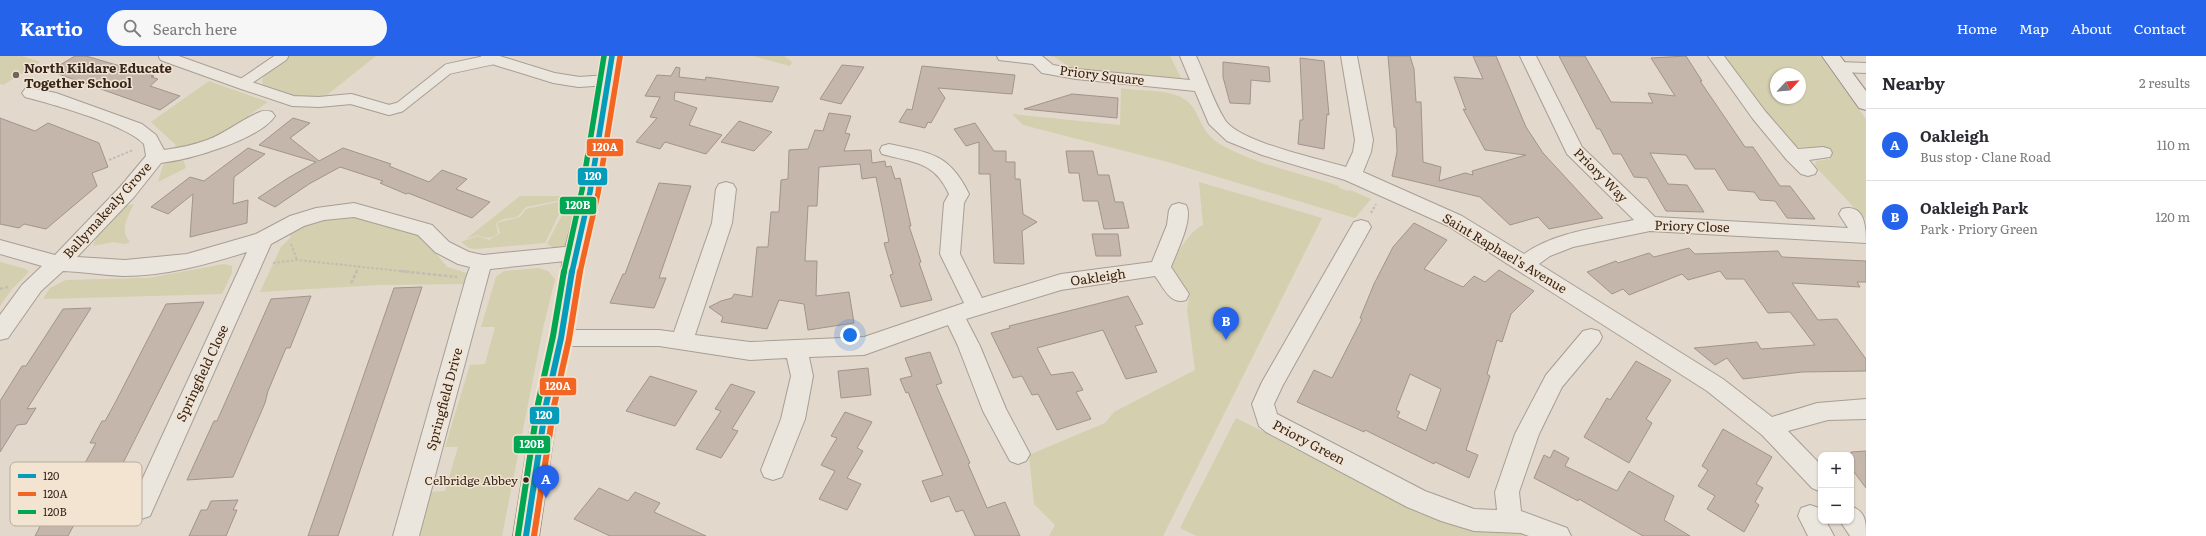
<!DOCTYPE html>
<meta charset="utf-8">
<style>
body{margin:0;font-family:Literata,serif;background:#f7f7f7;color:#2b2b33}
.controls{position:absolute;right:12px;bottom:12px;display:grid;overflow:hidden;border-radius:8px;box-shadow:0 1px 3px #0004}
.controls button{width:36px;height:36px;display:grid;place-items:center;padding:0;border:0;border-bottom:1px solid #e1e1e2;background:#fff;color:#2b2b33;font:20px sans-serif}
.compass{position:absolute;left:1770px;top:12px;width:36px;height:36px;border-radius:50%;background:#fff;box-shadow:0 1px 3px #0004;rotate:64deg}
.you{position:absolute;left:850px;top:279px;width:14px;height:14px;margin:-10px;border:3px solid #fff;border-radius:50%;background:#1a73e8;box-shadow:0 0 0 6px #1a73e833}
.badge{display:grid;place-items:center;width:26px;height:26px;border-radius:50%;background:#2563eb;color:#fff;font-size:13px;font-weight:700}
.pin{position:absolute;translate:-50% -33px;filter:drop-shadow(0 1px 2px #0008)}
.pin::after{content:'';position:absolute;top:21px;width:14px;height:12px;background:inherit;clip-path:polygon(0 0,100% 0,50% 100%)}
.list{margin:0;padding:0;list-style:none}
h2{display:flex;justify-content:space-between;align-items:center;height:52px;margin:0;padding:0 16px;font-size:17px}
h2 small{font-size:13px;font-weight:400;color:#7c7c81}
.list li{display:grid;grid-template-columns:26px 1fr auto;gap:12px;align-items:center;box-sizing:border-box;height:72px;padding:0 16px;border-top:1px solid #e1e1e2}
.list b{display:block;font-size:15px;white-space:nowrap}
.list p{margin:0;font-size:13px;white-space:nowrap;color:#7c7c81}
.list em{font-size:13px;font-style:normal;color:#7c7c81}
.icon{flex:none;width:22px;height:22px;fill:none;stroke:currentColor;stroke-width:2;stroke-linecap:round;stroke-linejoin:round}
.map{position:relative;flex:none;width:1866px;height:480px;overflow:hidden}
header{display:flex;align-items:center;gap:24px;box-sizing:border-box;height:56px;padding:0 20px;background:#2563eb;color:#fff}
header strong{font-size:19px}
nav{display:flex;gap:22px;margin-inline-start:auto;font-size:14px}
.search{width:280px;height:36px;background:#f7f7f7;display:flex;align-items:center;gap:10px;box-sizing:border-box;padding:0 14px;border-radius:22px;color:#7c7c81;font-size:15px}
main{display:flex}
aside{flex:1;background:#fff}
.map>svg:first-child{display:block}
.green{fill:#d4cfae;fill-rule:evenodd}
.building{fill:#c5b6ac;stroke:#a2948b;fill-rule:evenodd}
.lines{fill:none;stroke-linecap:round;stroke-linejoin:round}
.lane-casing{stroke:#a79e95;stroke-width:12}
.street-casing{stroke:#a79e95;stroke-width:2}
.secondary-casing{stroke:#978d85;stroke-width:2}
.path-far1{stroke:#c3bbb4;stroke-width:2;stroke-dasharray:2.5 2;stroke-linecap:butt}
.path{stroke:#c3bbb4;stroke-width:2.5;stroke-dasharray:3.5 2;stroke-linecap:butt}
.lane{stroke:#eae5dd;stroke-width:10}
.street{fill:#eae5dd;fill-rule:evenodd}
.secondary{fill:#eae5dd;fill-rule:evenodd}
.bus-1-far1-casing{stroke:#f3e4d2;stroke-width:8}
.bus-1-casing{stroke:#f3e4d2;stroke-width:10}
.bus-2-far1-casing{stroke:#f3e4d2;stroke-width:8}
.bus-2-casing{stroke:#f3e4d2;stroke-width:10}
.bus-3-far1-casing{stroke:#f3e4d2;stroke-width:8}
.bus-3-casing{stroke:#f3e4d2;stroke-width:10}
.bus-1-far1{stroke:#059cbc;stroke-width:5.5}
.bus-1{stroke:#059cbc;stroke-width:6}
.bus-2-far1{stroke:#f26522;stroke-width:5.5}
.bus-2{stroke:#f26522;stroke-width:6}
.bus-3-far1{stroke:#00a651;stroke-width:5.5}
.bus-3{stroke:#00a651;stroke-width:6}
.poi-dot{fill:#72645b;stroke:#f3e4d2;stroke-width:1.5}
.bus-dot{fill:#35261e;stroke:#f3e4d2;stroke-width:1.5}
.labels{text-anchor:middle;stroke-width:3;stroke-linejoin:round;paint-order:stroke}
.bus-label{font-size:12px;fill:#35261e;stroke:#f3e4d2;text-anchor:end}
.poi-label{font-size:13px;font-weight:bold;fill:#35261e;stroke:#f3e4d2;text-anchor:start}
.street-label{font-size:13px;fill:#35261e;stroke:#f3e4d2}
.key{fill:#f3e4d2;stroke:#baab9c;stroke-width:1}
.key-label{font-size:11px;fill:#35261e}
.line-badge{stroke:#f3e4d2;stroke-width:1.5}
.badge-label{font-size:11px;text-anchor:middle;font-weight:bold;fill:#fff}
</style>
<header>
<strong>Kartio</strong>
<div class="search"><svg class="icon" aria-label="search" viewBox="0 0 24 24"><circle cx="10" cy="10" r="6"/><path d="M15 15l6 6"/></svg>Search here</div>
<nav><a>Home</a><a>Map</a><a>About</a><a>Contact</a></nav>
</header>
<main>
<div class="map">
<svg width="1866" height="480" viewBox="0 0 1866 480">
<rect width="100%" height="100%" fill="#e2d8cb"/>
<path class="green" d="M0 0H22L40 6 3 29 0 28Z
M288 0H376L323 42 295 41 263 30C259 15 278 7 288 0Z
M753 0H784L792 6 790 10Z
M1050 0H1170L1181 22C1145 20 1107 19 1072 11 1063 9 1059 1 1050 0Z
M1724 0H1820L1866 63V164L1815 110 1816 105 1831 103 1820 92 1799 91 1787 84ZM1776 18H1800V42H1776Z
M209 25 268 46 248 60V65L227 79 174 92 176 89 151 66Z
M1121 32C1141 36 1170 32 1187 45 1202 58 1198 76 1223 90 1258 109 1300 117 1339 130V132L1348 135 1350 134 1371 143 1355 162 1168 106 1023 69 1012 58 1120 69Z
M183 103 186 112 158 126 163 109 174 104Z
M1199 126 1322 162 1163 480H1049L1055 469 1034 448 1029 399 1105 367 1114 356 1195 314 1187 253 1190 238 1170 208C1180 195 1188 176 1203 169Z
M520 140H584L571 192 556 193 547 188 564 155 560 146 557 145 526 151 517 161 504 163 496 167 498 177C491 183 486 183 478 179L466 183Z
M558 146 561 154 545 187 475 193 469 192 461 186 478 180 489 184 500 177 497 167 520 161 526 153Z
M134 148C128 160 119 175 130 186L125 188 113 186 93 190 98 177 121 151Z
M335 162H357L422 180 447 211 467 217V228L378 229 260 236 281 191 291 181 290 178 307 169Z
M0 206 26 213 29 216 12 233 0 250Z
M224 208 232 210V217L222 238 43 243 50 232 66 224 148 222Z
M538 212 548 215 555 223 543 272 502 480H415L428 436 445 435 458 391H445L470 309 485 308 495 271H481L496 221 504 215Z
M1236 362 1342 414 1532 480H1197L1180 472Z"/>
<path class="building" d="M75 0H86L154 20 151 21 158 23 150 30 180 40 160 54 50 15Z
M1388 0H1410L1414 13 1416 46H1421L1423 106 1441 111 1439 125 1465 117 1473 119 1472 115 1526 99 1485 94 1463 53 1466 54 1454 21 1483 23 1473 0H1496L1526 71 1543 97 1603 162 1549 173 1538 161 1510 169 1480 141 1392 120 1397 96 1396 72 1394 71Z
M1559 0H1585L1611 46 1653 47 1648 37 1675 40 1651 2 1686 0 1702 25H1700L1745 91H1753L1780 130H1790L1815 163 1787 162 1775 145 1760 144 1754 136 1728 134 1715 113H1695L1686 99 1650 97 1668 128 1687 129 1704 156 1666 155 1647 122 1634 121 1621 98H1613L1600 73H1597Z
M1300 2 1324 5 1329 59 1327 58 1324 93 1298 88 1300 64H1303Z
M1223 6 1269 11 1270 26 1251 24 1250 48 1230 47 1223 21Z
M842 9 864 11 841 48 820 43Z
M922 10 1015 19 1012 38 938 32 945 42 931 67 928 66 925 72 899 66 907 53 912 54Z
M676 11 680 12 679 21 705 24 706 21 779 31 772 46 675 36 674 44 697 52 689 69 722 79 706 98 665 86 660 93 636 86 657 62 650 61 660 41 645 40 657 19 671 20Z
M1072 38 1118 42 1117 62 1024 53Z
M829 57 851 60 845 77 850 78 844 95 871 94 872 107 885 105 886 111 891 110 895 123 900 122 911 170H909L921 206 919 207 932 244 901 251 890 219 893 218 884 187 889 186 876 121 862 123 860 108 819 111 817 150H808L805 205H817L816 240 849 236 854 267 808 274 804 248 779 244 767 273 721 266 723 261 709 251 721 245 732 242 734 238 752 241 757 191H768L771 156H779L781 124 788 123 789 94 808 93 815 74 823 75Z
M0 62 35 75 48 67 99 87 108 111 92 117 97 130 46 173 24 168 19 172 0 168Z
M293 62 310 67 290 82 319 105 343 92 391 108 389 110 429 126 442 114 467 123 456 133 490 146 472 162 408 137 406 138 380 127 383 125 340 111 309 128 275 151 258 142 288 122 316 106 259 89Z
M739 65 772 76 754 95 721 86Z
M975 67 994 95H1006V106H1015V123H1020L1023 158 1037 166 1022 175 1024 208 994 207 990 118H979V86L966 90 954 73Z
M248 92 265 98 234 121 233 148 248 144 247 167 190 181 193 138 168 158 151 151 190 121 204 125Z
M1066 95H1093L1098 119H1109L1115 146H1123L1129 172 1104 173 1098 145H1083L1079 117H1069Z
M659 127 691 130 659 222H666L654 252 610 247 623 218H625Z
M1414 167 1447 184 1424 213 1463 231 1474 220 1485 226 1499 214 1534 235 1511 258 1502 286 1497 284 1487 318 1490 320 1466 394 1478 399 1469 422 1435 406 1434 408 1365 374 1364 376 1297 346 1314 314 1332 322 1362 263 1360 262 1374 228 1393 191ZM1410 318 1441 333 1426 375 1397 361 1400 356 1396 354Z
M1092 178H1118L1121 200H1096Z
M1689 192 1695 198 1778 195 1782 201 1866 205V226H1857L1860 231 1792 227 1818 264 1837 263 1866 303V315L1802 316 1743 323 1727 302 1715 309 1694 292 1757 286 1761 293 1815 289 1790 256 1768 257 1744 223H1726L1720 215 1688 224 1682 218 1629 239 1623 233 1612 238 1587 216 1616 205 1618 207 1649 197 1654 201Z
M422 231 338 480H308L394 232Z
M311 240 290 292H286L268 335 265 347 233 421 187 424 214 365H217L271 243Z
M1128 240 1143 268 1135 270 1157 316 1126 323 1103 274 1037 292 1051 319 1073 316 1083 334 1076 336 1091 363 1057 374 1038 338 1032 339 1022 320 1013 322 991 277 1010 272 1009 270Z
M204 246 113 427 92 429 73 464 77 463 68 480H35L47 457 58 456 96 387H90L102 365H105L115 347 166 248Z
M91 252 27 353 36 352 26 368 17 369 0 396V345L22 310H26L63 253Z
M930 296 942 327 936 329 970 407 968 408 987 452 1005 446 1020 480H975L963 454 956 456 949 440 931 446 922 425 943 419 908 336 906 337 900 323 912 320 905 302Z
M1636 305 1671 324 1646 363 1652 367 1629 407 1584 381 1607 342 1610 344Z
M868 312 871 339 841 342 838 315Z
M650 320 697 335 675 370 626 355Z
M731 328 755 336 732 373 738 375 721 402 696 393 721 355 715 353Z
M845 356 872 366 857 392 863 395 847 422 861 428 847 454 819 443 835 415 821 409 837 382 831 380Z
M1723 373 1772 401 1756 428 1763 432 1755 446 1759 449 1744 476 1707 453 1715 440 1698 430 1708 414 1702 410Z
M1554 394 1569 402 1565 410 1617 435 1629 415 1674 440 1664 464 1690 480H1643L1579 443 1578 445 1534 422 1544 399 1550 402Z
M1866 395V432L1851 412V396Z
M599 432 628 445 635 436 660 447 654 456 706 480H610L574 463Z
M238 444 233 454H237L226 480H189L201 454H207L211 445Z"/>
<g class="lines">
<g class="lane-casing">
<path id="lane" d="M164 0 242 28 283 0
M486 1 554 22 579 26 608 24
M1839 11 1866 12
M242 28 293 45 319 46 351 43 389 54 400 51 448 13 494 3"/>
</g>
<g class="street-casing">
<path id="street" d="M997 0H1042L1053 9 1076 13 1190 24 1180 0H1196C1206 21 1213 45 1225 64 1239 86 1320 103 1346 111L1353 96 1355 84 1341 0H1357L1373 84 1371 96 1363 116 1462 160 1524 198C1555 176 1597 172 1634 164L1567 98 1520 0H1536L1582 91 1655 161 1848 172 1839 158 1842 153C1865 147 1866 171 1866 187L1650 175 1573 191 1550 200 1539 208 1723 323 1772 361 1817 347 1866 343V363L1828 364 1788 375 1821 409V436L1812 432 1762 379 1707 335 1448 170 1345 124 1262 99 1227 85 1209 68 1195 35 1076 23 1042 17 1033 8 999 4Z
M1708 0H1724L1765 55 1798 93 1823 91 1830 93 1832 97 1830 101 1809 104 1817 114 1815 118 1808 120 1801 118 1786 103 1753 63Z
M31 32 56 37 142 68 156 79 164 94C179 92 193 89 207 84 226 77 242 63 260 56 265 54 268 55 272 56L275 60C259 84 189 104 161 107L134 141 77 201 125 204 187 198 256 178 290 160 316 152 354 147 432 169 449 186 469 196 483 199 575 190 582 192 585 197 582 202 575 204 490 213 419 480H393L466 222 470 211 458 208 435 196 418 179 354 161 324 164 304 170 271 188 150 460 141 463 132 460 129 452 247 196C208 208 166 220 124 220 104 219 83 216 63 215L41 235 8 282 0 284V259L22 229 42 210 0 198V184L55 199 120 131 146 100 144 88C127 69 52 48 25 41L22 37 25 33Z
M889 88C930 97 949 97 969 138L964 147 960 198 982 242 1061 218 1152 206 1167 169 1169 154 1172 149 1179 147 1186 149C1194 163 1176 197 1171 211L1189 238 1186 244C1170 249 1164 232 1155 220L1061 234 966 263 980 290 1006 353 1030 398 1026 405 1018 408 1010 405 983 355 958 290 948 269 864 299 809 301 813 320 805 363 782 421 773 424 764 421 761 414 781 363 791 320 787 302 750 304 659 290H561L553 288 550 282 553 276 561 274H659L674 276 712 167 716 133 719 128 726 126 733 128 736 133 732 167 695 279 750 286 864 281 964 247 940 198 944 147 949 138C934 105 914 107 882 98L880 94 882 90Z
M1361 164 1368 166 1371 171 1283 329 1274 348 1277 358 1425 435 1474 453 1497 454 1495 436 1515 378 1546 319 1583 275 1591 273 1599 275 1602 281 1599 287 1562 331 1539 378 1519 436 1521 455 1567 472 1571 480H1529L1521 477 1474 475 1441 465 1407 451 1266 376 1259 370 1252 348 1262 326 1354 166Z
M1810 449 1819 452 1821 465H1826L1834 480H1808L1798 460 1801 452Z
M1851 450C1866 456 1866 465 1866 480H1850L1840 465H1851Z"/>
</g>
<g class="secondary-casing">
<path id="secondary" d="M603 0H621L600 136 586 197 572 282 558 349 539 480H513L534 349 550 282 564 197 580 136Z
M1822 0H1840L1866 35V54L1859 52Z"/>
</g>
<path class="path-far1" d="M109 104 133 94
M1371 157 1376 148
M291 188 297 204
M273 207 297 204 410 216
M356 216 359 210"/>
<path class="path" d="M400 215 457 221
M351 227 357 215
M0 233 8 231"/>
<use href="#lane" class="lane"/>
<use href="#street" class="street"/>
<use href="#secondary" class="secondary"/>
<g class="bus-1-far1-casing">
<path id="bus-1-far1" d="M572 216 590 136 612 0"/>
</g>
<g class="bus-1-casing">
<path id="bus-1" d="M526 480 546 349 561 282 572 215"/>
</g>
<g class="bus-2-far1-casing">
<path id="bus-2-far1" d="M580 216 598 137 620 1"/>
</g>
<g class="bus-2-casing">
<path id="bus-2" d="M534 480 554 350 569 283 580 215"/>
</g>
<g class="bus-3-far1-casing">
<path id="bus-3-far1" d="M564 216 582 134 604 0"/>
</g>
<g class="bus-3-casing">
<path id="bus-3" d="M518 479 538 348 553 280 564 215"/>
</g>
<use href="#bus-1-far1" class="bus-1-far1"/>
<use href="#bus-1" class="bus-1"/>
<use href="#bus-2-far1" class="bus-2-far1"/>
<use href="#bus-2" class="bus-2"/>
<use href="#bus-3-far1" class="bus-3-far1"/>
<use href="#bus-3" class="bus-3"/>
</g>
<circle class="poi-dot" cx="16" cy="19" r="4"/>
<circle class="bus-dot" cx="526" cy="424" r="3.5"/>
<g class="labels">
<g class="bus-label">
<text x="518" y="429">Celbridge Abbey</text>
</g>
<g class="poi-label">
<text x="24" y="17">North Kildare Educate<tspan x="24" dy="15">Together School</tspan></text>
</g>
<g class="street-label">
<text transform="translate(1102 19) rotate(7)" y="5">Priory Square</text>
<text transform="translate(1601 119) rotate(45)" y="5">Priory Way</text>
<text transform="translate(107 154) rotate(-48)" y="5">Ballymakealy Grove</text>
<text transform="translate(1692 170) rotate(2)" y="5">Priory Close</text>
<text transform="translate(1505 197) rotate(31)" y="5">Saint Raphael's Avenue</text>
<text transform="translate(1098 221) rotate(-8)" y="5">Oakleigh</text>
<text transform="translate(202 317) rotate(-65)" y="5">Springfield Close</text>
<text transform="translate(444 343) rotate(-75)" y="5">Springfield Drive</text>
<text transform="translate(1309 386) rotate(28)" y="5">Priory Green</text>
</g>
</g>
<rect x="10" y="406" width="132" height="64" rx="6" class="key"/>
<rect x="18" y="418" width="18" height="4" fill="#059cbc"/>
<rect x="18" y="436" width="18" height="4" fill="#f26522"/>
<rect x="18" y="454" width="18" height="4" fill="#00a651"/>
<g class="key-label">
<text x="43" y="424">120</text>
<text x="43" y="442">120A</text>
<text x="43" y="460">120B</text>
</g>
<g class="line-badge">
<rect x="586" y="82" width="38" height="19" rx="4" fill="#f26522"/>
<rect x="577" y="111" width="31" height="19" rx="4" fill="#059cbc"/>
<rect x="559" y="140" width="38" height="19" rx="4" fill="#00a651"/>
<rect x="539" y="321" width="38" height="19" rx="4" fill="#f26522"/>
<rect x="529" y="350" width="31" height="19" rx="4" fill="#059cbc"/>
<rect x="513" y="379" width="38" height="19" rx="4" fill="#00a651"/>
</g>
<g class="badge-label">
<text x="605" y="95">120A</text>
<text x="593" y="124">120</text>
<text x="578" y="153">120B</text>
<text x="558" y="334">120A</text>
<text x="544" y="363">120</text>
<text x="532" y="392">120B</text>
</g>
</svg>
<div class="controls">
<button>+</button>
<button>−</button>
</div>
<svg class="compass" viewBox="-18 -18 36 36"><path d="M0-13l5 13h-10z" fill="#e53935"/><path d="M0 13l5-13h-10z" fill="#7c7c81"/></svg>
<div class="you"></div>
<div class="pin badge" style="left:546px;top:442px">A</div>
<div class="pin badge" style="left:1226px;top:284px">B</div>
</div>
<aside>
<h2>Nearby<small>2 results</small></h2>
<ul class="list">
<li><span class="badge">A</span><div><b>Oakleigh</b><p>Bus stop · Clane Road</p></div><em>110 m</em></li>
<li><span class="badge">B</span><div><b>Oakleigh Park</b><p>Park · Priory Green</p></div><em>120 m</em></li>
</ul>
</aside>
</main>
